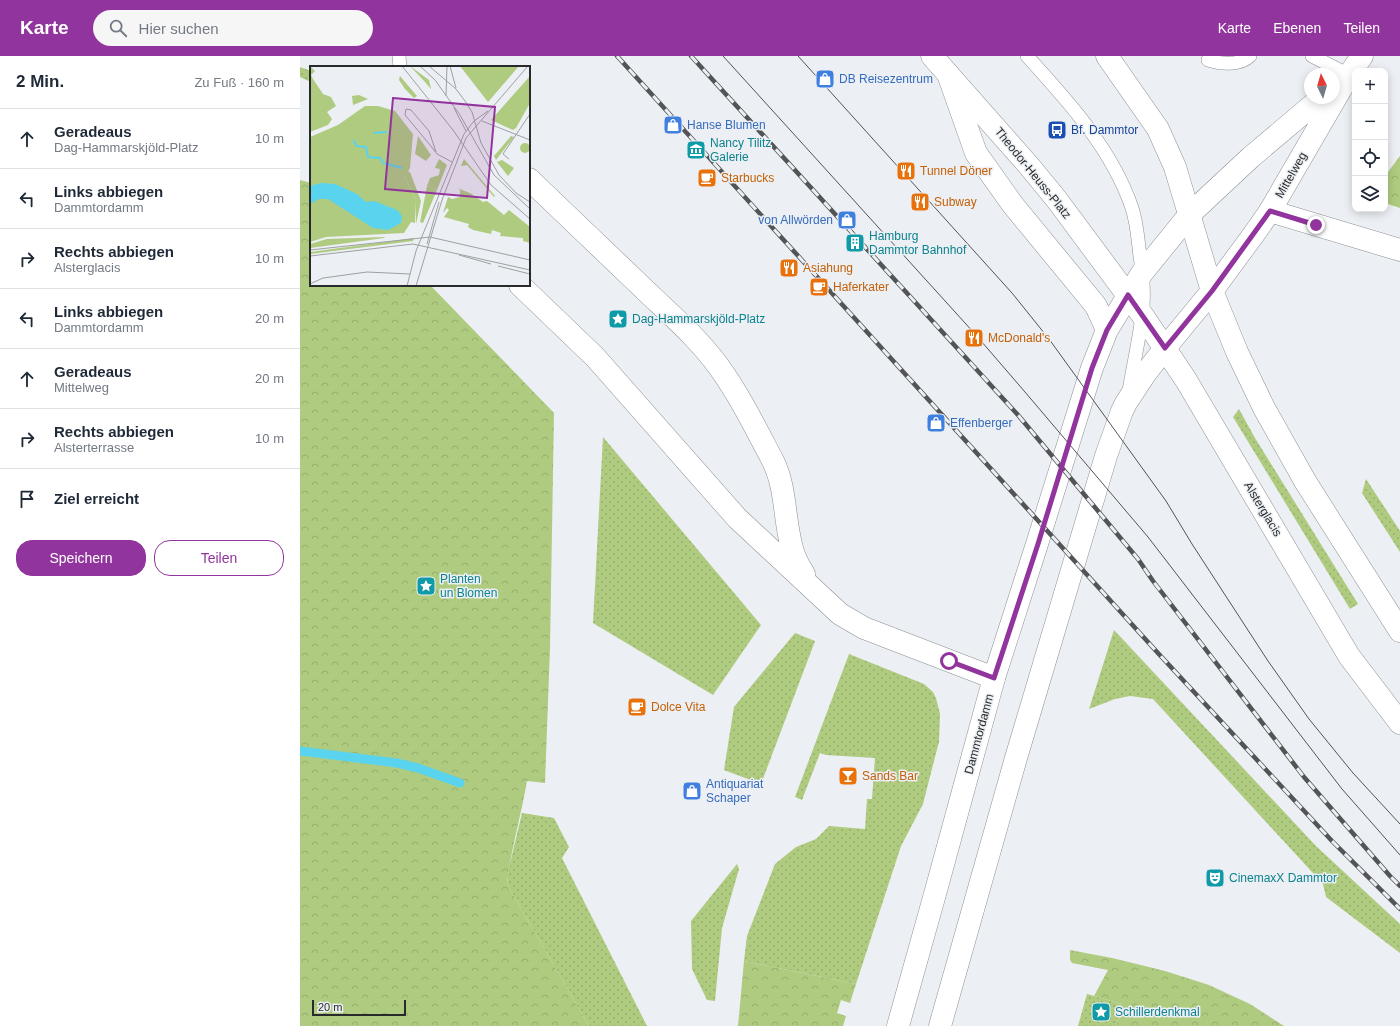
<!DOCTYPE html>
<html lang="de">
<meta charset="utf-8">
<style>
body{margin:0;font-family:Arial,sans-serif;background:#f6f6f7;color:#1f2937}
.controls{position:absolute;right:12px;top:12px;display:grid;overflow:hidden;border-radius:8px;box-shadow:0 2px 10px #0003}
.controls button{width:36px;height:36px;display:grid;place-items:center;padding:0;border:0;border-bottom:1px solid #e0e1e3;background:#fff;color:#1f2937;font:20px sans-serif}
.compass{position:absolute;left:1004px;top:12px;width:36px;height:36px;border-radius:50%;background:#fff;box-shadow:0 2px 10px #0003;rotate:355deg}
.scale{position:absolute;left:12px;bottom:10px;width:94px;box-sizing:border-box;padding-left:4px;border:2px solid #282a2b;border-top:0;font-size:11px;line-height:14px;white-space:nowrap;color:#282a2b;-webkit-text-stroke:3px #eceff3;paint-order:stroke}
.stop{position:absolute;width:12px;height:12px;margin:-9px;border:3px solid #92349d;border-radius:50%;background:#fff}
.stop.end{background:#92349d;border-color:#fff;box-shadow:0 1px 4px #0008}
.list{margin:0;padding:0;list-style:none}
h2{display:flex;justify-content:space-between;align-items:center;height:52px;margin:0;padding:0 16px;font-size:17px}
h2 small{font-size:13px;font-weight:400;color:#747a83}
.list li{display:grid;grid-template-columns:26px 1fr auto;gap:12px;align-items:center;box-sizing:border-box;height:60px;padding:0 16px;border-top:1px solid #e0e1e3}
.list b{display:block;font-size:15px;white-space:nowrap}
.list p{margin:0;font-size:13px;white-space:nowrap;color:#747a83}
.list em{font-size:13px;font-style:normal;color:#747a83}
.actions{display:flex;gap:8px;padding:12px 16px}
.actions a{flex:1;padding:9px 0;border:1px solid #92349d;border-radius:16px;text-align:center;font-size:14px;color:#92349d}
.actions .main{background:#92349d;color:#fff}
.icon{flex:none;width:22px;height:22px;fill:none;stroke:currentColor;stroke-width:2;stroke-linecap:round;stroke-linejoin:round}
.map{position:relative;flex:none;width:1100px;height:970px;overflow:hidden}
header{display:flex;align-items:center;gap:24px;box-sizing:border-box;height:56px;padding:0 20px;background:#92349d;color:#fff}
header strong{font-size:19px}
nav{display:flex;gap:22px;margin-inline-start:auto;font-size:14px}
.search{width:280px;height:36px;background:#f6f6f7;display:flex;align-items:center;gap:10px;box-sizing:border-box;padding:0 14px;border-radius:22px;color:#747a83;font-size:15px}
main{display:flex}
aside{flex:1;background:#fff}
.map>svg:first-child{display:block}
.grass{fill:url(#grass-dots)}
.park{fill:url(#park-crowns)}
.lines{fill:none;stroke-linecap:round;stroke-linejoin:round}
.stream{stroke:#5ad4ee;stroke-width:9}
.lane-casing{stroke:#8d9094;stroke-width:14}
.street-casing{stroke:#8d9094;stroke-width:23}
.secondary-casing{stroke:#8d9094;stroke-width:23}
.primary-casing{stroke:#8d9094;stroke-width:23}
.lane{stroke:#fff;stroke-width:13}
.street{stroke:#fff;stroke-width:22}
.secondary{stroke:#fff;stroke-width:22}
.primary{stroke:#fff;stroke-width:22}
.tram{stroke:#525456;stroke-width:1}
.rail-casing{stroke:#525456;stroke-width:4.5}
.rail{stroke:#eceff3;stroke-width:3;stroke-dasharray:9;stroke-linecap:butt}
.route{stroke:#92349d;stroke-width:5}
.labels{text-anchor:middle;stroke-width:3;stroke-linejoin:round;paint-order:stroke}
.shop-label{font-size:12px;fill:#366cbe;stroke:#eceff3;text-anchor:start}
.transit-label{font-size:12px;fill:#164399;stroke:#eceff3;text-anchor:start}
.culture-label{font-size:12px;fill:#0d838f;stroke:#eceff3;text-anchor:start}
.food-label{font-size:12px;fill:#c56008;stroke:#eceff3;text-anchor:start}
.street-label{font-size:12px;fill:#282a2b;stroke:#eceff3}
.inset-river{fill:none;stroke:#5ad4ee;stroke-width:2}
.inset-road{fill:none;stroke:#9ea0a3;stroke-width:1}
.view{fill:#92349d;fill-opacity:0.15;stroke:#92349d;stroke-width:2}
.inset-edge{fill:none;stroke:#282a2b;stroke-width:2}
</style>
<header>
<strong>Karte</strong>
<div class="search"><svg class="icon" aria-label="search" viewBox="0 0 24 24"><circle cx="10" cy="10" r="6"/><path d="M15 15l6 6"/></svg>Hier suchen</div>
<nav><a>Karte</a><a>Ebenen</a><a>Teilen</a></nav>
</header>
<main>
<aside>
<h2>2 Min.<small>Zu Fuß · 160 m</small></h2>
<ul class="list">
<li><svg class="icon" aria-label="ahead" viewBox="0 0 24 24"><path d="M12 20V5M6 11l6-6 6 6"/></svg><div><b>Geradeaus</b><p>Dag-Hammarskjöld-Platz</p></div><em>10 m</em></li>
<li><svg class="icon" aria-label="left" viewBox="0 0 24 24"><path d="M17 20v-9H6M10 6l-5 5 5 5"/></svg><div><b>Links abbiegen</b><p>Dammtordamm</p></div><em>90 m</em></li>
<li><svg class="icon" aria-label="right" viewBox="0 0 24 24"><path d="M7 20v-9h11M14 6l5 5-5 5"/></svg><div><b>Rechts abbiegen</b><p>Alsterglacis</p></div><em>10 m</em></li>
<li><svg class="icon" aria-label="left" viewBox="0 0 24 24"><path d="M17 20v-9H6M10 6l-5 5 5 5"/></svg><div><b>Links abbiegen</b><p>Dammtordamm</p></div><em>20 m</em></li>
<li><svg class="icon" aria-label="ahead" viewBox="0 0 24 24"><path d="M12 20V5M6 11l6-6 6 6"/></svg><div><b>Geradeaus</b><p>Mittelweg</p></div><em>20 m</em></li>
<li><svg class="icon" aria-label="right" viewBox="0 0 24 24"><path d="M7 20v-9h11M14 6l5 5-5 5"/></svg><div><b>Rechts abbiegen</b><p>Alsterterrasse</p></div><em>10 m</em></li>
<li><svg class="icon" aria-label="arrive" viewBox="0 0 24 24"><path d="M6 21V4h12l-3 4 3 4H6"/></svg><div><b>Ziel erreicht</b></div></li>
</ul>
<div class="actions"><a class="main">Speichern</a><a>Teilen</a></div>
</aside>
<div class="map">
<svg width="1100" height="970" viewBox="0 0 1100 970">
<defs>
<pattern id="grass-dots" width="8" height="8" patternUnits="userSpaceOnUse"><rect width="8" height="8" fill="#afcb7f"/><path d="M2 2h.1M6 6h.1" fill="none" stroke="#97ae6e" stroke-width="1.8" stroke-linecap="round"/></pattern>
<pattern id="park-crowns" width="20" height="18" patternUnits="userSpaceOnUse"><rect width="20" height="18" fill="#afcb7f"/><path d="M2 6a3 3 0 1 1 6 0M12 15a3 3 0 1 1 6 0" fill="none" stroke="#97ae6e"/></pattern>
</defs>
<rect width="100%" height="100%" fill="#eceff3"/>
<path class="grass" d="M0 11 11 15V26L0 21Z
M939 353 955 382 1058 548 1050 553 933 361Z
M303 381 461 569 413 639 293 567Z
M1066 423 1100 475V496L1062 437Z
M814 574 1016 790 1100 868V897L1026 841 1023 828 853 643 830 640 815 643 789 653Z
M495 577 515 585 461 728 424 714 434 651Z
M549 598 624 628 633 636 636 642 640 658 639 686 635 701 623 748 601 790 556 928 444 905 447 880 475 808 496 791 516 783 529 770 565 773 567 743H572L575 702 526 699 520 697 502 744 495 741Z
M222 757 254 762 269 791 262 802 347 970H289L207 828 209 812Z
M437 808 439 813 422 872 415 945 407 944 392 913 391 865Z
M787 938 822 948 816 970H778Z"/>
<path class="park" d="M1100 100V152L1085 147V120Z
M0 124 11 127V229H130L254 357 250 591 245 727 227 725C221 760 211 793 207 828L289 970H0Z
M770 894 812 902 865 915 909 929 950 948 984 970H816L822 948 794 940 808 914 772 907 770 904Z
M444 905 556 928 550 947 541 944 537 957 546 960 543 970H438Z"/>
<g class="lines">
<path class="stream" d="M0 695 97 707 118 712 160 727"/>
<g class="lane-casing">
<path id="lane" d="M99 0 100 11
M727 0C768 45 812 93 832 152 837 167 838 184 840 200 843 219 845 240 842 260 839 285 833 310 829 335
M1012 0 1049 19
M908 4C921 8 939 10 950 0"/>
</g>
<g class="street-casing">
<path id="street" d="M229 123C268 160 306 197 345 234 370 258 399 283 419 311 440 340 456 373 473 405 486 431 484 461 491 488 493 499 498 509 504 518
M970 155 1100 194
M220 229 295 301 437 462 540 558 564 572 694 622"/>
</g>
<g class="secondary-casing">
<path id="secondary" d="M648 18 676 97 713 149 796 250 807 274
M598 970 635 838 694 622 737 488 792 312 807 274 842 217 890 158 951 101 1021 42
M640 970 716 702 806 400 822 355 826 347 845 318 865 292 912 235 954 178 970 155 1049 19 1062 0"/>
</g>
<g class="primary-casing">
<path id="primary" d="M632 0 730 111 757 144 843 260 886 324 1049 600 1100 667
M807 0 858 73 875 111 912 235 937 296 964 352 1005 425 1100 575"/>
</g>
<use href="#lane" class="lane"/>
<use href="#street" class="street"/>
<use href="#secondary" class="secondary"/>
<use href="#primary" class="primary"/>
<path class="tram" d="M423 0 675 278 725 336 848 481 1042 733 1100 799
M498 0 712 237 749 283 866 445 892 488 968 605 1009 663 1053 717 1100 768"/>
<g class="rail-casing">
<path id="rail" d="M317 0 857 596 1032 785 1100 853
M391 0 718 359 838 503 853 525 1004 721 1090 820 1100 830"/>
</g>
<use href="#rail" class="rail"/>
</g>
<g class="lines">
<path class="route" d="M649 605 694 622 738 488 792 312 807 274 828 239 865 292 912 235 970 155 1016 169"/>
</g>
<defs>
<g id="shop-square" transform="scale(1)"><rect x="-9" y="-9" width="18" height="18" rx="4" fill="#3f7fe0" stroke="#eceff3"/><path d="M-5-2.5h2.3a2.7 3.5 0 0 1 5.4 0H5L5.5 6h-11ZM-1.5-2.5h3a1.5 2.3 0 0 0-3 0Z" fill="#fff"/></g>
<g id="bus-square" transform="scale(1)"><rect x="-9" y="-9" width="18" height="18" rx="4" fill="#1a4fb4" stroke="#eceff3"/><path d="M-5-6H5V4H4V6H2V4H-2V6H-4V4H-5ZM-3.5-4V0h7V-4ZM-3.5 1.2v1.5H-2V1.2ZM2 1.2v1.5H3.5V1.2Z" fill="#fff"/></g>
<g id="museum-square" transform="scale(1)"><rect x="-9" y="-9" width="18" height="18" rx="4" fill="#0f9aa8" stroke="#eceff3"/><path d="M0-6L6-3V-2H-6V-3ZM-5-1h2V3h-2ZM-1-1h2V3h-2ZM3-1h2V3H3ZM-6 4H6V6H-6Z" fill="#fff"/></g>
<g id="restaurant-square" transform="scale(1)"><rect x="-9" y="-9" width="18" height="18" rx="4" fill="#e8710a" stroke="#eceff3"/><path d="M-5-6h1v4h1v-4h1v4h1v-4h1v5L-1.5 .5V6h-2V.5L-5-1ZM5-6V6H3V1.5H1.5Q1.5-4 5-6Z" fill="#fff"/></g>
<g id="cafe-square" transform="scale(1)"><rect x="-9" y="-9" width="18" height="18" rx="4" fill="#e8710a" stroke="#eceff3"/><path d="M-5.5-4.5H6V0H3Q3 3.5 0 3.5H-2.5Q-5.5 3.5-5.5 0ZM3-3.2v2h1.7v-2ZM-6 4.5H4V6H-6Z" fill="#fff"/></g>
<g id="building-square" transform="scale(1)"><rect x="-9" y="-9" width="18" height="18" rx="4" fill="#0f9aa8" stroke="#eceff3"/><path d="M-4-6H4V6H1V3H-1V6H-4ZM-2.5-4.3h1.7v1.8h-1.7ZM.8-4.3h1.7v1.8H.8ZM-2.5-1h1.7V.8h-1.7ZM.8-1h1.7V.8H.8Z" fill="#fff"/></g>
<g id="sight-square" transform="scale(1)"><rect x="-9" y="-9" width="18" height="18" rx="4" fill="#0f9aa8" stroke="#eceff3"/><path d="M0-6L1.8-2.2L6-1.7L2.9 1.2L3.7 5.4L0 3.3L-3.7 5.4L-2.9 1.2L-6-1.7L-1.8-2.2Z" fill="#fff"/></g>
<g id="bar-square" transform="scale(1)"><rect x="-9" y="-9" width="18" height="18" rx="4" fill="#e8710a" stroke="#eceff3"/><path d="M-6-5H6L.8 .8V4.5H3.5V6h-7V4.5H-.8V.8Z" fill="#fff"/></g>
<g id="theatre-square" transform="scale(1)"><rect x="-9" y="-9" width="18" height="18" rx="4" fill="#0f9aa8" stroke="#eceff3"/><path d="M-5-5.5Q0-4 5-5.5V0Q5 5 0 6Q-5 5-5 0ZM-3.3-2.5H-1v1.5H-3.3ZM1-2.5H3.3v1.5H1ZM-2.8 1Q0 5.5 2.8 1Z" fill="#fff"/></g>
</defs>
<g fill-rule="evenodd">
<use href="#shop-square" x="525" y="23"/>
<use href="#shop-square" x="373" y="69"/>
<use href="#bus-square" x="757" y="74"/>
<use href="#museum-square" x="396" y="94"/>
<use href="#restaurant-square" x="606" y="115"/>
<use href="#cafe-square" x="407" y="122"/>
<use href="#restaurant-square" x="620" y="146"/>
<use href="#shop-square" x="547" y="164"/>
<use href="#building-square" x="555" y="187"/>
<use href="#restaurant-square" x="489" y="212"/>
<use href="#cafe-square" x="519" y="231"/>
<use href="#sight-square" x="318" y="263"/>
<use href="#restaurant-square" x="674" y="282"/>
<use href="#shop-square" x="636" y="367"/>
<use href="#sight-square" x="126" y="530"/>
<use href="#cafe-square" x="337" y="651"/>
<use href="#bar-square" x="548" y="720"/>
<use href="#shop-square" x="392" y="735"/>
<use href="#theatre-square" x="915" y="822"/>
<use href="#sight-square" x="801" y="956"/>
</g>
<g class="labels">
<g class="shop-label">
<text x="539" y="27">DB Reisezentrum</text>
<text x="387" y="73">Hanse Blumen</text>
<text x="533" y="168" text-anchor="end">von Allwörden</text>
<text x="650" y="371">Effenberger</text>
<text x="406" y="732">Antiquariat<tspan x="406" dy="14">Schaper</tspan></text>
</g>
<g class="transit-label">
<text x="771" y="78">Bf. Dammtor</text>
</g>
<g class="culture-label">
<text x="410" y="91">Nancy Tilitz<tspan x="410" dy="14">Galerie</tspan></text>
<text x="569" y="184">Hamburg<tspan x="569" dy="14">Dammtor Bahnhof</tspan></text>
<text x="332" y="267">Dag-Hammarskjöld-Platz</text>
<text x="140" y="527">Planten<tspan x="140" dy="14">un Blomen</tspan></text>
<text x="929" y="826">CinemaxX Dammtor</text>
<text x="815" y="960">Schillerdenkmal</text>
</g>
<g class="food-label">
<text x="620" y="119">Tunnel Döner</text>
<text x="421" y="126">Starbucks</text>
<text x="634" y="150">Subway</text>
<text x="503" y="216">Asiahung</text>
<text x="533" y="235">Haferkater</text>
<text x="688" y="286">McDonald's</text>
<text x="351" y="655">Dolce Vita</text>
<text x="562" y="724">Sands Bar</text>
</g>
<g class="street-label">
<text transform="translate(733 117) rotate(51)" y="4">Theodor-Heuss-Platz</text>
<text transform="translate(991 119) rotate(-60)" y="4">Mittelweg</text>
<text transform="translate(963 453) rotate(59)" y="4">Alsterglacis</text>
<text transform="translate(679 678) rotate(-75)" y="4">Dammtordamm</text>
</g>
</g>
<g transform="translate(10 10)">
<rect width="220" height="220" fill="#eceff3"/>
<path d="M100 0 119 14 121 23 115 16ZM90 10 107 30 104 32 95 23 89 14ZM49 29 58 33 43 39 42 30ZM108 70 121 89 116 95 105 88ZM201 70 204 71 186 94 179 81 184 90ZM210 82a5 5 0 1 1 10 0a5 5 0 1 1-10 0ZM129 93 137 99 127 124 117 120 120 112 129 109 130 103 125 102 123 106ZM154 93 185 130 184 131 157 99 151 100ZM192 94 204 102 198 110 187 96ZM97 105 100 106 111 135 106 158V135L95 111ZM75 171 74 172 0 182V178L17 173ZM104 172 103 175 0 188V186Z" fill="#afcb7f"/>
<path d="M0 0 5 5 1 9 3 13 13 28 21 31 26 40 17 46 22 53 18 59 0 66ZM150 0H209L178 36ZM220 10V37L206 62 203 64 181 54ZM55 40H68L85 45 103 68 100 102 95 111 106 135 105 157 101 156 94 167 16 171 0 176V71L28 59ZM117 120 127 124 113 157 110 156ZM147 122 160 127 173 136 177 135 194 149 199 144 220 161V177L213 175V172L190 170 191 167 182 164 181 168 163 164 158 161 159 158 134 151 139 144 137 142 133 147 138 131 142 133 150 131V124Z" fill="#afcb7f"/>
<path d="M11 117 25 118 47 128 56 136 64 135 87 144 92 150 91 157 78 164 63 162 18 133H9L0 138V120Z" fill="#5ad4ee"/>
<path class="inset-river" d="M64 67 77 66M43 74 47 80 56 81 58 91 70 92 73 97 92 102"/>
<path class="inset-road" d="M92 0 143 64 181 119 220 153M110 0 125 14 150 49 184 109 220 143M119 0 146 23 155 35 162 46 171 77 189 109 206 127 220 136M140 0 146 22M136 30 137 0M144 42 156 65M172 55 220 74M126 86 119 65 101 44 96 43 95 49 120 79 127 88 129 89 142 96M199 93 193 88 220 48M117 178 129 136M0 184 120 171 220 194M149 189 181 198M0 190 103 178 220 204M188 200 220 208M0 218 13 212 57 206 100 208M97 220 106 185 154 68 164 55 178 45M106 220 132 134 156 72 218 0"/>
<path class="view" d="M83 32 185 41 177 132 75 123Z"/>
<rect width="220" height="220" class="inset-edge"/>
</g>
</svg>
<div class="controls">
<button>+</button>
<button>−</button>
<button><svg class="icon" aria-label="locate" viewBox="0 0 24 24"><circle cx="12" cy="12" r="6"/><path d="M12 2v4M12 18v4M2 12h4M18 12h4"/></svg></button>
<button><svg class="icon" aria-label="layers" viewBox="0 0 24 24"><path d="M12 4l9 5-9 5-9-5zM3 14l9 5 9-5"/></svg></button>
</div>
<svg class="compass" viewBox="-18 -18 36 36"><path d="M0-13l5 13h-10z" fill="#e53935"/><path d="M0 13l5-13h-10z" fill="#747a83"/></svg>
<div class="scale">20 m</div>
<div class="stop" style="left:649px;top:605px"></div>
<div class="stop end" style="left:1016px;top:169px"></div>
</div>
</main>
